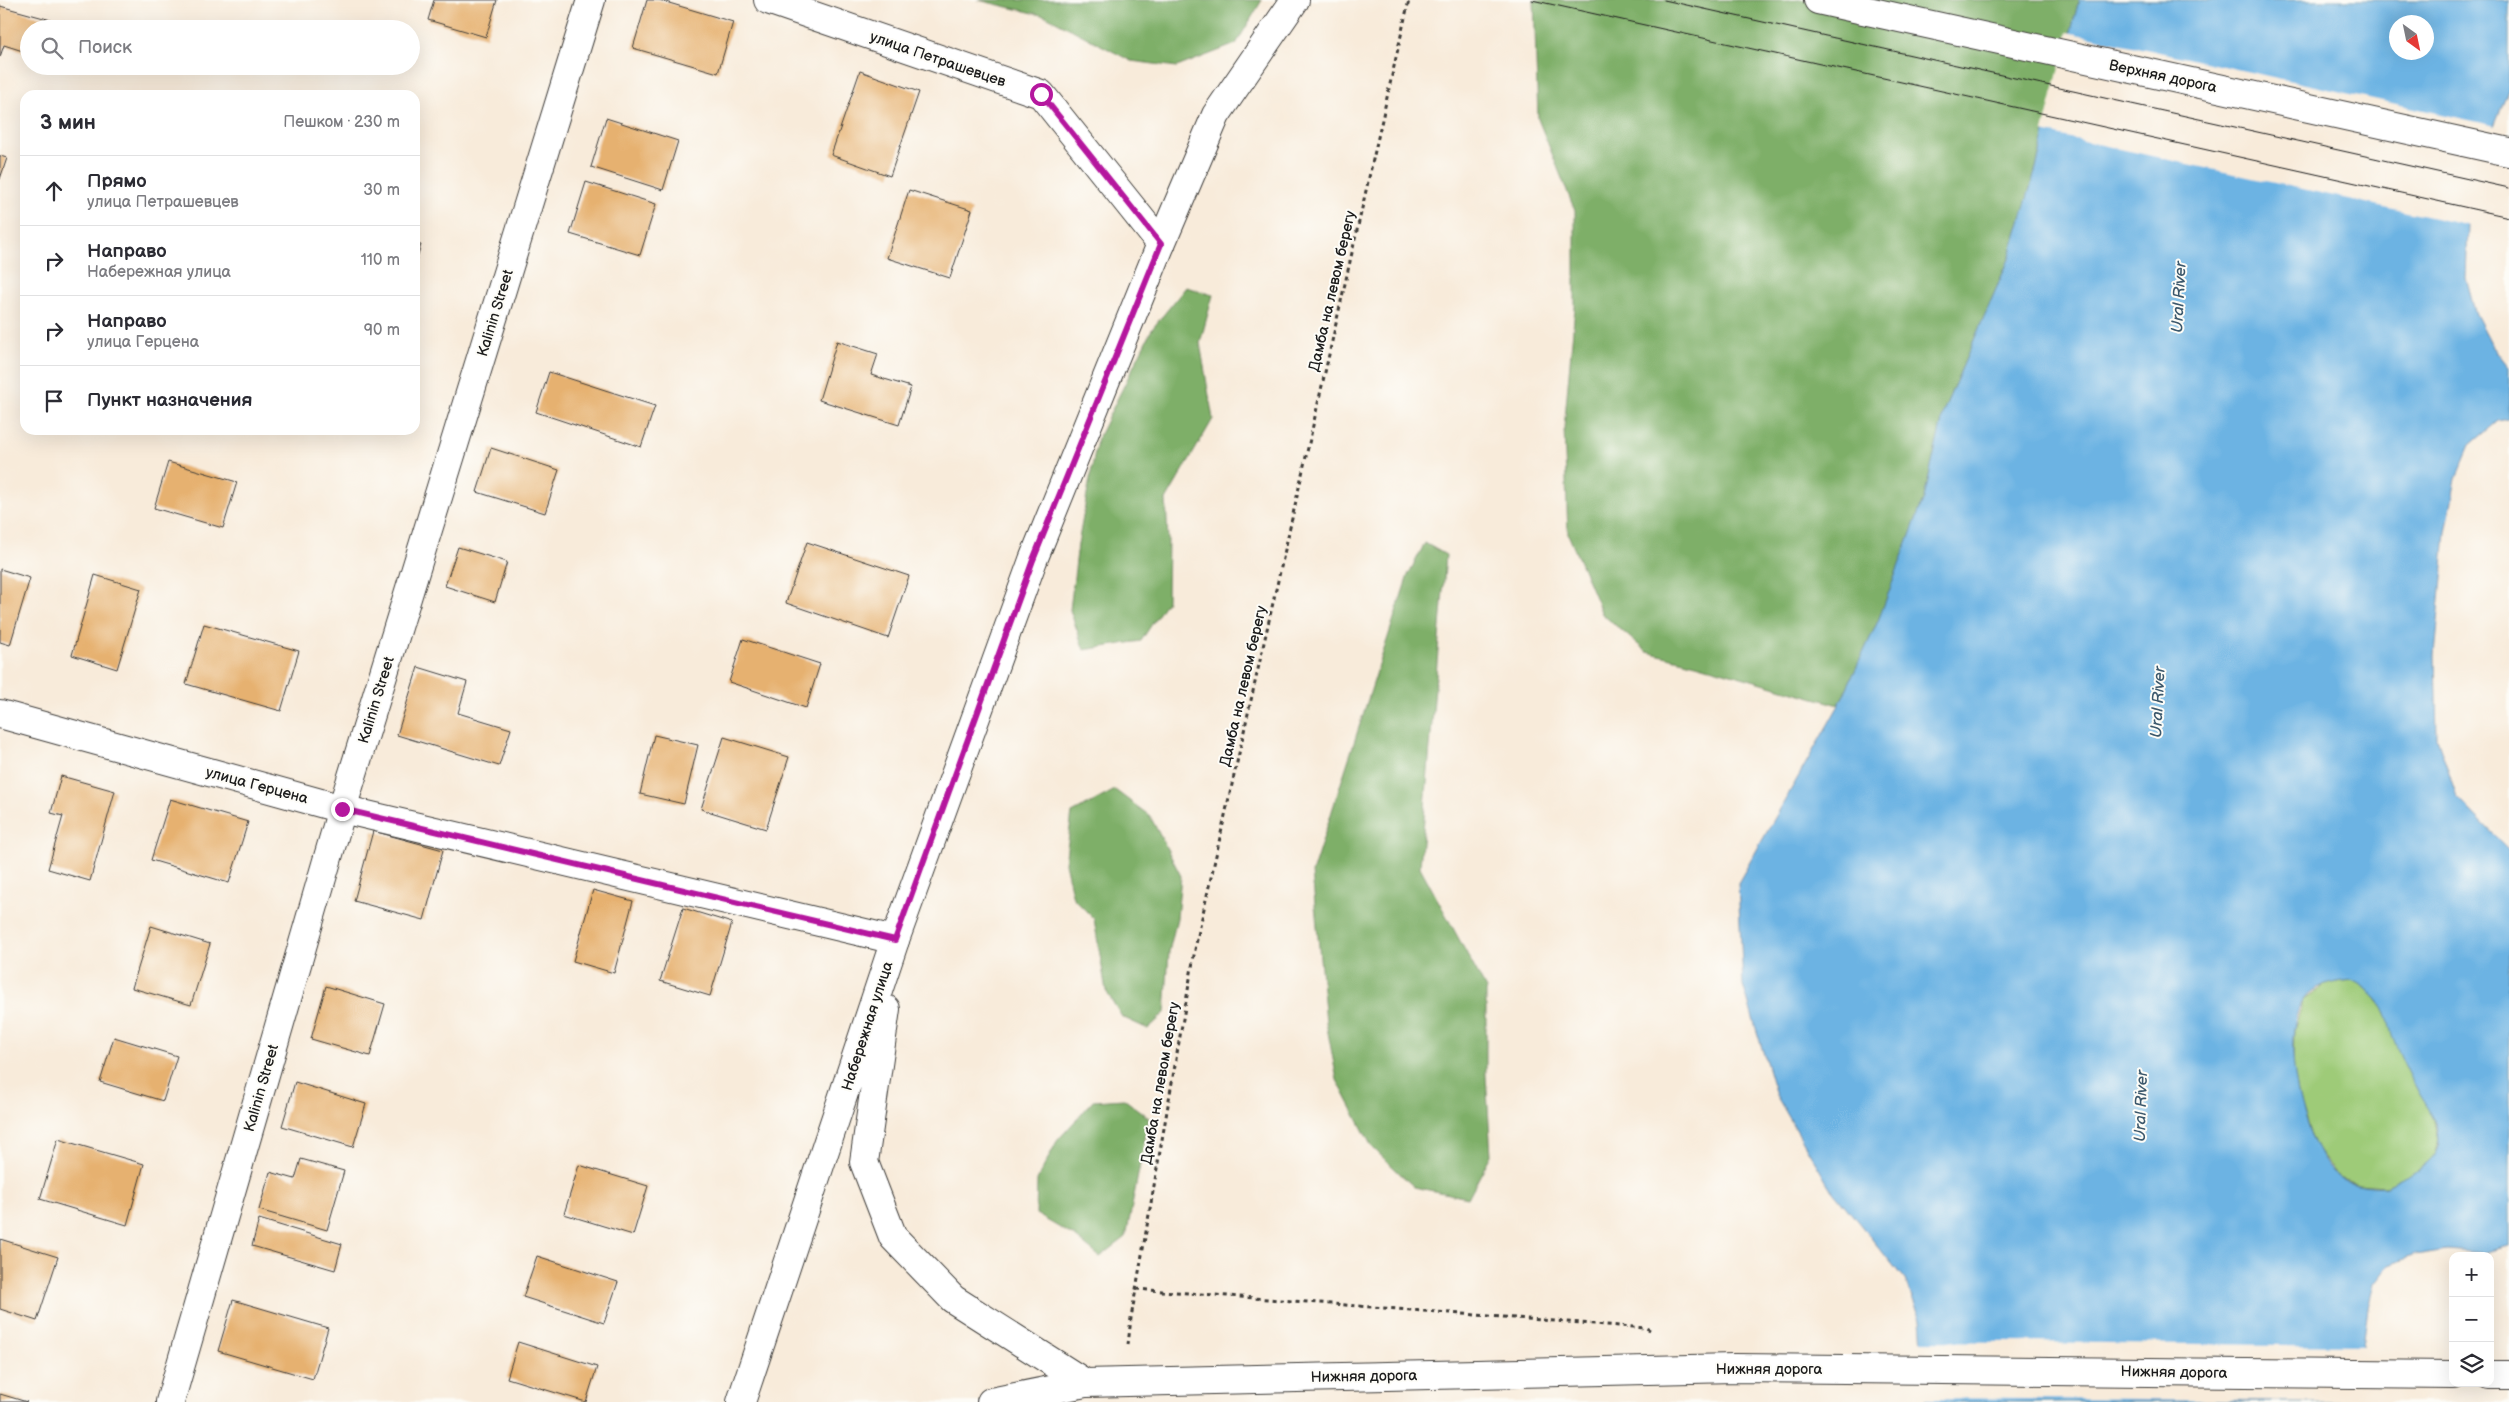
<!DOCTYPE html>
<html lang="ru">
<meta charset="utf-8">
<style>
body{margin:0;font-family:"Balsamiq Sans",sans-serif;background:#f2f2f3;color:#2b2b33}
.controls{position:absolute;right:15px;bottom:15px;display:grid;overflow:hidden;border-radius:10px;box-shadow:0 5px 20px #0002}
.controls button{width:45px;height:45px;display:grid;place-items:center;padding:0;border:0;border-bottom:1px solid #e1e1e2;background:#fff;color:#2b2b33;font:25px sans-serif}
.compass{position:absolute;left:2389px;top:15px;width:45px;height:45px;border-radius:50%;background:#fff;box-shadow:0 5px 20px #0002;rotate:147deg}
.stop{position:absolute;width:15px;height:15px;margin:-11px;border:4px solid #b5179e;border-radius:50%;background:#fff}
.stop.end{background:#b5179e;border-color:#fff;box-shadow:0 1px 5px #0008}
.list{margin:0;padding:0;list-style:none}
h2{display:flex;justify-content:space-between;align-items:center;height:65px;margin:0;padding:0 20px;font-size:21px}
h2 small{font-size:16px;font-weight:400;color:#7c7c81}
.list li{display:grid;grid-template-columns:32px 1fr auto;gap:15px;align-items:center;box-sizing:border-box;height:70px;padding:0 20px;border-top:1px solid #e1e1e2}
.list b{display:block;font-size:19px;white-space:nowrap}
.list p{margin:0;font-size:16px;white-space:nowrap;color:#7c7c81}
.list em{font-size:16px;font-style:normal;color:#7c7c81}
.icon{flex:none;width:28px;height:28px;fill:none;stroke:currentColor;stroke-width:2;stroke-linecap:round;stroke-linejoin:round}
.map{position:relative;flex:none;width:2509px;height:1402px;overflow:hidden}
.search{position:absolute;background:#fff;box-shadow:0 5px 20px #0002;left:20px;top:20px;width:400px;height:55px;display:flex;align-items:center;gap:12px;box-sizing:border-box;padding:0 18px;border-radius:28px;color:#7c7c81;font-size:19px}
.panel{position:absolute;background:#fff;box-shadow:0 5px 20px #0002;left:20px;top:90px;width:400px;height:345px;border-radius:15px}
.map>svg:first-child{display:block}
.green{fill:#9ecb78;stroke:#5d744a}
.forest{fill:#7eaf68;stroke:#4d6642}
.water{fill:#6cb3e3;stroke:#446880;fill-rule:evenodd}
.pier{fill:#f8ebda}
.building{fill:#e6b16f}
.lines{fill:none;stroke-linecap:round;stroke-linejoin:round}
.street-casing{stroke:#3d3b38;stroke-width:30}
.secondary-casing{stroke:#3d3b38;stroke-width:30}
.primary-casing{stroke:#3d3b38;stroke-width:30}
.path{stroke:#3d3b38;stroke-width:3;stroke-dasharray:4 4;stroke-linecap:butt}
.street{stroke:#fff;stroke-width:28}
.secondary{stroke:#fff;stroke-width:28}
.primary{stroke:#fff;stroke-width:28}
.tram{stroke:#1c1c1c;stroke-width:1}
.route{stroke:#b5179e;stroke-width:6}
.labels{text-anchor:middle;stroke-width:4;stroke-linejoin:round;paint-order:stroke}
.street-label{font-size:15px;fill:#1c1c1c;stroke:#fdfcf7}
.water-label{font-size:16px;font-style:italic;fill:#3c586c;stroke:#fdfcf7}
</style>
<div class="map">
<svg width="2509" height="1402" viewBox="0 0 2509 1402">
<rect width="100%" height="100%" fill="#fdfcf7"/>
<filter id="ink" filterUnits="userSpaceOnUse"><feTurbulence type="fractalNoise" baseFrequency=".02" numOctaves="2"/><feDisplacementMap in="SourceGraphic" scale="10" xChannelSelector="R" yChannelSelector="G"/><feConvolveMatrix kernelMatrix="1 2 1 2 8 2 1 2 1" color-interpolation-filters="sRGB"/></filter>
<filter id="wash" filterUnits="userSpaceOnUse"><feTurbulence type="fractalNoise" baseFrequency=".0096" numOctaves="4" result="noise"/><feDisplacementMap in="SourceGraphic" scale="20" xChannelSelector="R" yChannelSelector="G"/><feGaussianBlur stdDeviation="1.12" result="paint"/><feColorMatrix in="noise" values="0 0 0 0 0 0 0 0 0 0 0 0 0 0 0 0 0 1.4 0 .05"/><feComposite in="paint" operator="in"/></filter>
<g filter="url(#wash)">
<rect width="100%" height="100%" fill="#f8ebda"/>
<path class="green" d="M2352 980 2368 988 2384 1008 2403 1059 2418 1091 2433 1115 2439 1139 2433 1159 2411 1174 2385 1186 2359 1184 2338 1177 2316 1148 2301 1107 2293 1069 2294 1029 2304 999 2328 983Z"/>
<path class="forest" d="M978 0H1262L1236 44 1177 67 1131 61 1046 16Z
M1534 0H2079L2036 168 2009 259 1945 407 1924 498 1878 621 1839 705 1696 664 1647 652 1602 614 1568 534 1564 428 1575 307V211L1538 119Z
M1186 287 1213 295 1200 343 1213 419 1166 500 1168 540 1167 601 1141 641 1084 650 1070 610 1078 544 1097 440 1152 329Z
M1425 543 1446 555 1420 867 1486 989V1075L1491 1155 1468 1198 1414 1187 1372 1147 1337 1080 1326 1022 1312 873 1408 575Z
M1115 790 1150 816 1181 876 1177 918 1169 952 1165 1013 1148 1029 1122 1017 1106 991 1094 919 1073 898 1065 863 1072 813Z
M1124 1099 1149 1118 1126 1237 1100 1257 1074 1236 1036 1214 1037 1180 1057 1141 1093 1101Z"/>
<path class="water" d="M2079 0H2509V89L2483 153 2468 226 2466 278 2475 312 2493 347 2509 367V419L2498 421 2470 445 2456 478 2446 533 2435 655 2437 738 2457 797 2509 850V1246L2482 1253 2447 1250 2415 1255 2389 1265 2374 1284 2368 1308 2358 1383 2359 1402H1927L1921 1319 1905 1280 1829 1186 1776 1095 1743 985 1738 883 1839 705 1878 621 1924 498 1945 407 2009 259 2036 168ZM2396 22H2426V52H2396ZM2352 980C2365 987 2375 994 2383 1007 2388 1015 2389 1026 2392 1035 2399 1054 2408 1073 2418 1091 2426 1106 2439 1120 2439 1139 2439 1160 2416 1172 2399 1179 2395 1181 2390 1184 2386 1186 2376 1188 2346 1183 2338 1177 2303 1148 2277 1037 2304 999 2315 984 2336 982 2352 980Z"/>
<path class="pier" d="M2068 32 2496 126 2485 154 2471 226 2043 132Z
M1920 1341 2365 1346 2360 1383 2362 1402 1924 1398Z"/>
<g id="blocks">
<path class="building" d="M434 0H497L486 37 428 20Z
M647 0H659L733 22 718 73 633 48Z
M0 6 51 20 49 29H29V53L4 45 0 57Z
M860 71 919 92 890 176 831 155Z
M606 118 678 141 663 190 591 167Z
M0 156 7 158 0 179Z
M586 182 656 204 640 255 570 234Z
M909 190 972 210 950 278 887 258Z
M415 244 421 245 415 264Z
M837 341 878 354 871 375 911 387 899 425 819 400Z
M549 372 655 406 641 447 536 412Z
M491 448 559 470 545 513 477 492Z
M168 462 237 482 223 528 154 508Z
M807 542 909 576 888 638 786 603Z
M458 547 507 562 495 602 445 586Z
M0 569 30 578 10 645 0 642Z
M95 575 141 589 117 669 72 655Z
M204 624 299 651 281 711 186 684Z
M743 639 820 664 806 708 729 682Z
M418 667 467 682 458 713 511 729 499 766 397 735Z
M654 735 698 745 684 804 640 794Z
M724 737 789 757 766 829 701 809Z
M61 776 115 791 90 881 48 869 63 816 51 813Z
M170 799 248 822 229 883 151 860Z
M373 831 443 850 424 920 354 901Z
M593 890 633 901 614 973 573 961Z
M683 908 732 923 710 996 660 981Z
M151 926 210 944 191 1005 132 988Z
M326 986 385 1004 370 1056 311 1039Z
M114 1037 177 1056 163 1101 100 1082Z
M295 1082 366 1104 353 1147 282 1126Z
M58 1139 144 1164 127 1225 40 1199Z
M301 1159 344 1171 327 1230 259 1210 270 1172 295 1179Z
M579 1165 648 1186 633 1235 564 1214Z
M259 1219 342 1244 335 1270 252 1246Z
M0 1239 58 1257 37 1321 0 1309Z
M537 1256 618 1282 604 1323 523 1297Z
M233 1300 328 1328 313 1379 218 1351Z
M518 1342 597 1367 586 1402 507 1378Z
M0 1394 27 1402H0Z"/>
</g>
</g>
<g filter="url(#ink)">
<use href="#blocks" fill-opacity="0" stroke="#3d3b38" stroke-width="1"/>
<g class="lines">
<g class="street-casing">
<path id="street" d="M768 0 1041 94 1161 244
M0 714 342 809 895 940
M170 1402 342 809 591 0"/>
</g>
<g class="secondary-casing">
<path id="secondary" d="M886 1009 864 1162 893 1237 953 1299 1085 1383
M741 1402 895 940 1033 560 1161 244 1216 115 1295 0"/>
</g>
<g class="primary-casing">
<path id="primary" d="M1818 0 2509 152
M2490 1375H2509
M991 1402 1085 1383 1734 1368 2453 1375"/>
</g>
<path class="path" d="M1136 1289 1646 1328 1652 1331
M1128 1345 1131 1318 1196 944 1409 0"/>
<use href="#street" class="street"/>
<use href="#secondary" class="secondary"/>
<use href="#primary" class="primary"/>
<path class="tram" d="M1532 0 2509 217
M1664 0 2509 188"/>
</g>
</g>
<g class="lines" filter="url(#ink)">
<path class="route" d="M342 809 895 940 1033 560 1161 244 1041 94"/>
</g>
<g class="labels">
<g class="street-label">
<text transform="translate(938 59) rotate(19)" y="5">улица Петрашевцев</text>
<text transform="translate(2163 76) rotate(12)" y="5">Верхняя дорога</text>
<text transform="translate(1332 291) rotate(-77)" y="5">Дамба на левом берегу</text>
<text transform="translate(495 313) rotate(-73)" y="5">Kalinin Street</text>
<text transform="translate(1243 686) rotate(-77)" y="5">Дамба на левом берегу</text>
<text transform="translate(376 700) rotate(-73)" y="5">Kalinin Street</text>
<text transform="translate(257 785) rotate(15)" y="5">улица Герцена</text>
<text transform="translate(867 1026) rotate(-72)" y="5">Набережная улица</text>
<text transform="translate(1160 1083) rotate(-80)" y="5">Дамба на левом берегу</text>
<text transform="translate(261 1088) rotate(-74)" y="5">Kalinin Street</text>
<text x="1769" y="1374">Нижняя дорога</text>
<text transform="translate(2174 1372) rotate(1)" y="5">Нижняя дорога</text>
<text transform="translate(1364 1376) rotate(-1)" y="5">Нижняя дорога</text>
</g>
<g class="water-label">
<text transform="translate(2178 297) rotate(-87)" y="6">Ural River</text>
<text transform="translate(2157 702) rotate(-87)" y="6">Ural River</text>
<text transform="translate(2140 1106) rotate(-88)" y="6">Ural River</text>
</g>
</g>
</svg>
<div class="controls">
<button>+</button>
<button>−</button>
<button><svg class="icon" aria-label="layers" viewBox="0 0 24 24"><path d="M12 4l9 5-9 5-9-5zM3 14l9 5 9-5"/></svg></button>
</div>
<svg class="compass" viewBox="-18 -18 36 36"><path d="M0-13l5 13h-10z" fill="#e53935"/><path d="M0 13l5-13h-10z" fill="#7c7c81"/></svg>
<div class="stop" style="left:1041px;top:94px"></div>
<div class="stop end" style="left:342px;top:809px"></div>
<div class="search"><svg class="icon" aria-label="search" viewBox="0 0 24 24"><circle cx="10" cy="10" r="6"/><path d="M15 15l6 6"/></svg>Поиск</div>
<section class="panel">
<h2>3 мин<small>Пешком · 230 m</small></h2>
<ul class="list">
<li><svg class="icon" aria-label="ahead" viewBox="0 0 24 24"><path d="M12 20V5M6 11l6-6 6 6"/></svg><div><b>Прямо</b><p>улица Петрашевцев</p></div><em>30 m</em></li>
<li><svg class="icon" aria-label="right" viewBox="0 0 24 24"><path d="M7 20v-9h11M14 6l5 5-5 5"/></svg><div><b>Направо</b><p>Набережная улица</p></div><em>110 m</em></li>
<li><svg class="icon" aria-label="right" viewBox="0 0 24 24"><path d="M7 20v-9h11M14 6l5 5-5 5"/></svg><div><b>Направо</b><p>улица Герцена</p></div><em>90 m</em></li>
<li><svg class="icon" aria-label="arrive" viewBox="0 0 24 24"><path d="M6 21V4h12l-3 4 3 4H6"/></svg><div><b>Пункт назначения</b></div></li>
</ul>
</section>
</div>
